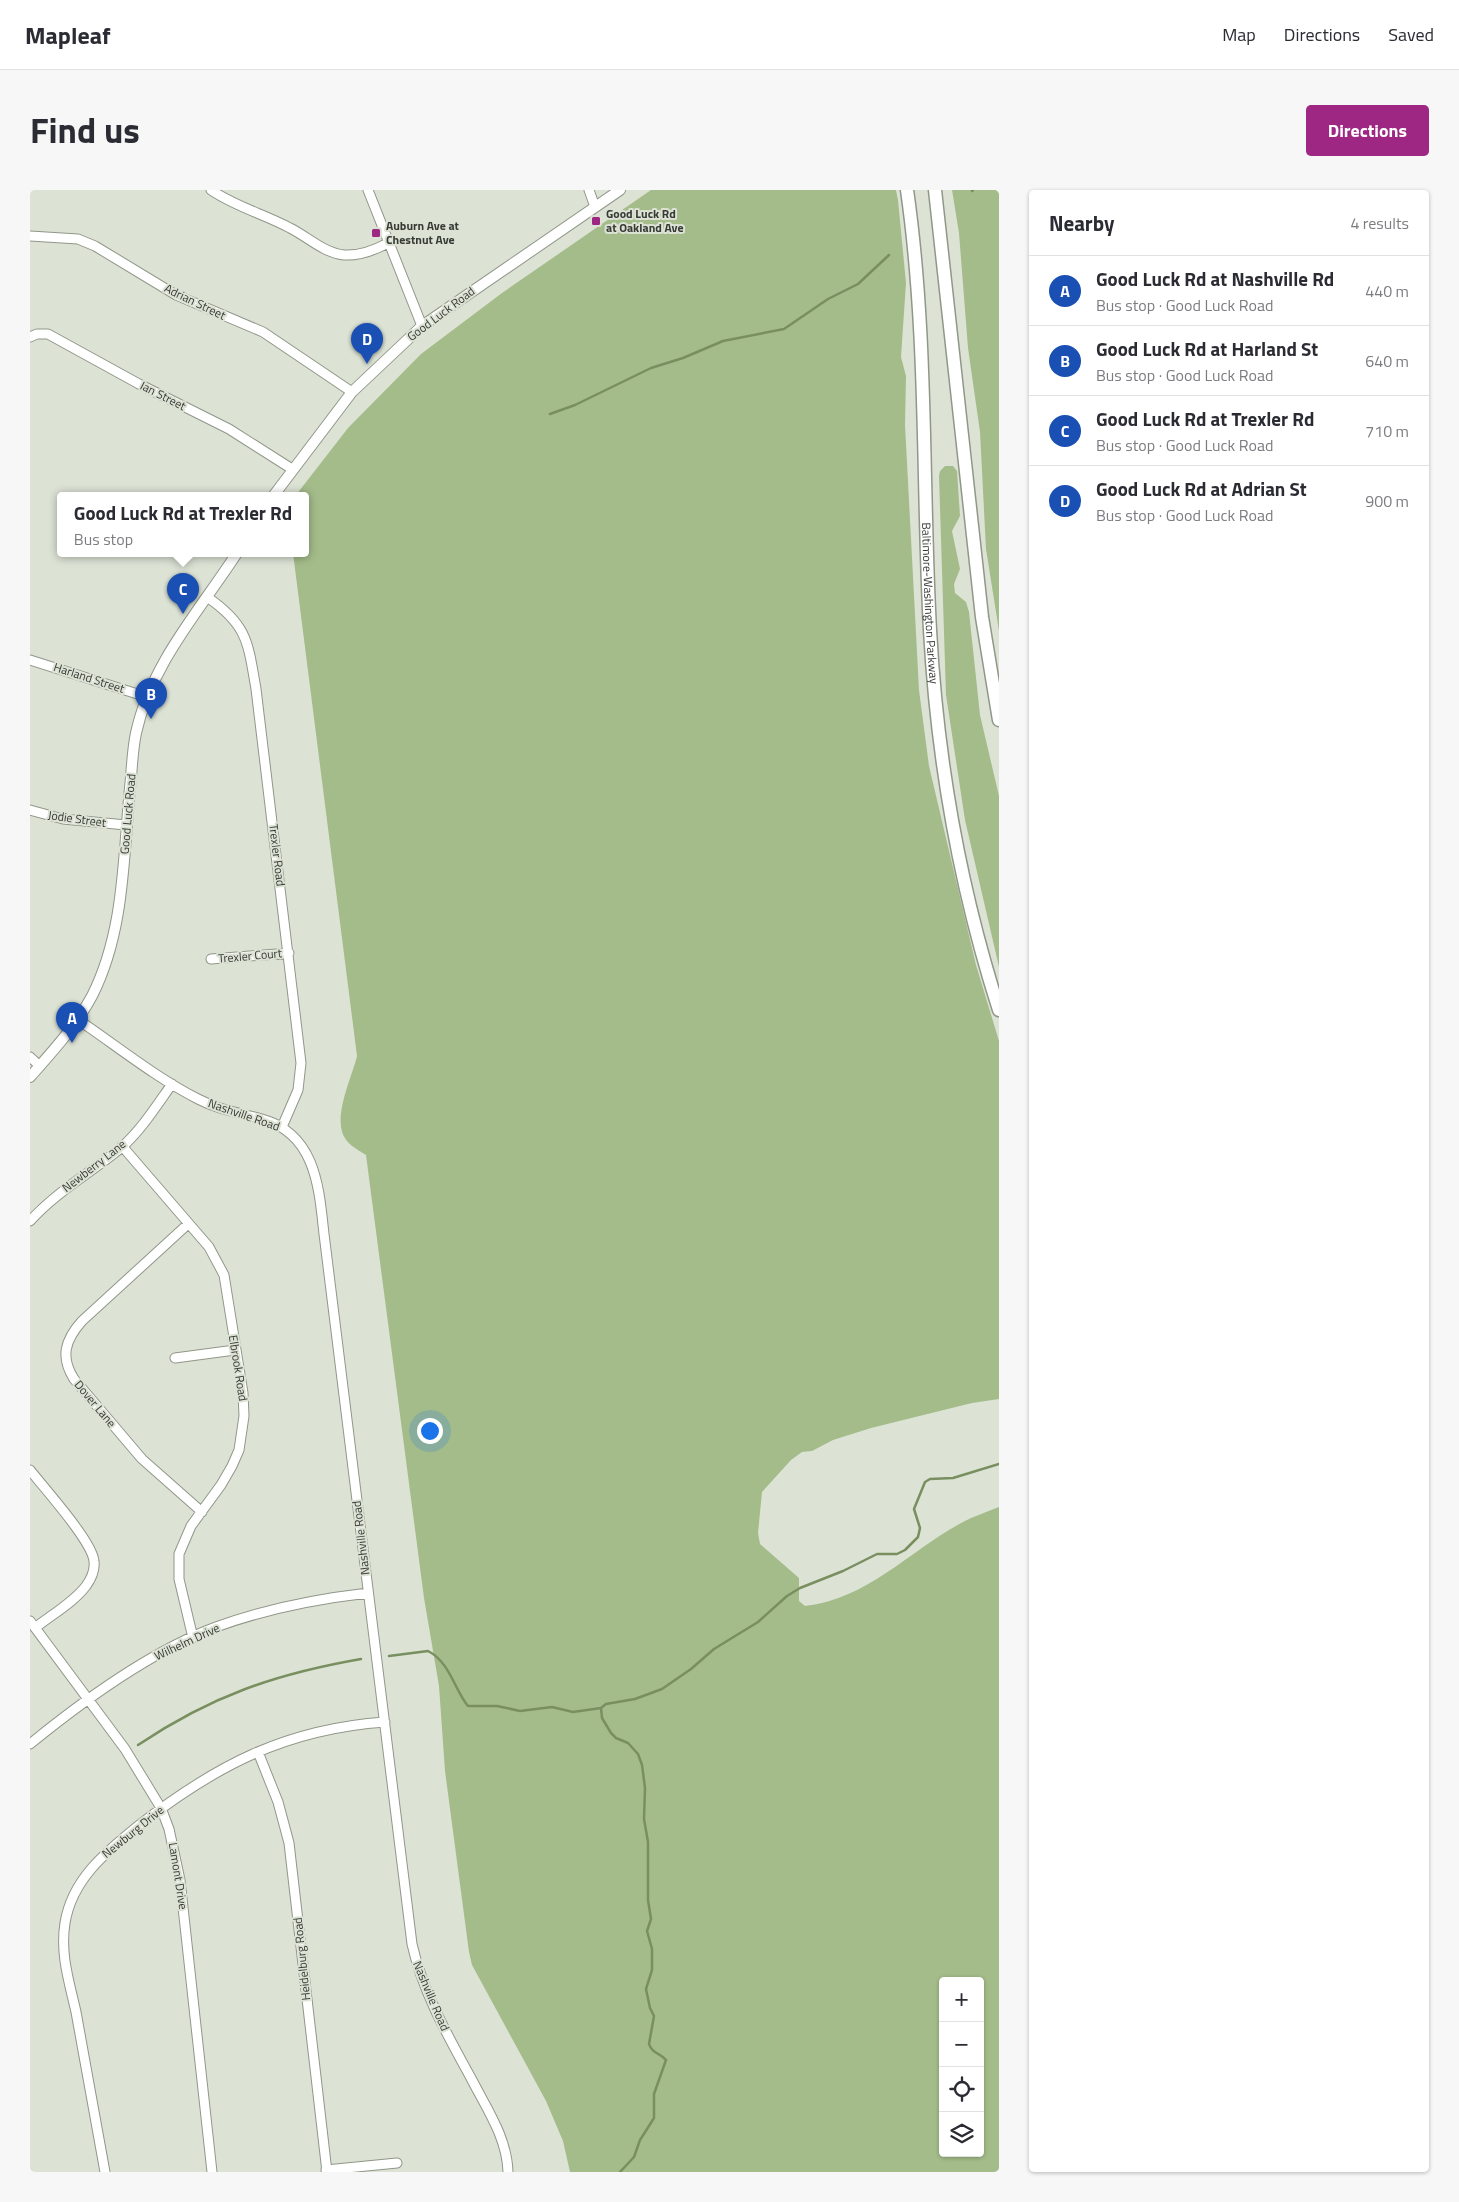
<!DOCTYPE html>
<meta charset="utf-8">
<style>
body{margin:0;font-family:"Titillium Web",sans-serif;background:#f7f7f7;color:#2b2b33}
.controls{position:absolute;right:15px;bottom:15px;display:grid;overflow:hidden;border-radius:5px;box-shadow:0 1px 4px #0004}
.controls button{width:45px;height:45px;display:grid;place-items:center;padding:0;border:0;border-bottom:1px solid #e1e1e2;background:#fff;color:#2b2b33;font:25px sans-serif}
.you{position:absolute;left:399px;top:1240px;width:18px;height:18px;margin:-12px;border:4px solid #fff;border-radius:50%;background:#1a73e8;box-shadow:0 0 0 8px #1a73e833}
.badge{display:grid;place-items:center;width:32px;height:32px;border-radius:50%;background:#9d2782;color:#fff;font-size:16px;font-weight:700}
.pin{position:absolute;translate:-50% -41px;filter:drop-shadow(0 1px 2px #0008)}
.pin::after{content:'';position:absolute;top:26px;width:18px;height:15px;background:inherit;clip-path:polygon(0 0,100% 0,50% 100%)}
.popup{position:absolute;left:27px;top:302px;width:252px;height:65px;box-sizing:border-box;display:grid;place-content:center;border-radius:5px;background:#fff;filter:drop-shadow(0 1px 4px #0005);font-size:16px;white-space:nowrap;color:#7c7c81}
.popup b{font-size:19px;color:#2b2b33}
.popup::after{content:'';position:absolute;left:50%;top:100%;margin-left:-10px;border:10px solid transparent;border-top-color:#fff}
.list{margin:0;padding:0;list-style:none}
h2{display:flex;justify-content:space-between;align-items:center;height:65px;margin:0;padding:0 20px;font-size:21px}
h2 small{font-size:16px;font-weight:400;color:#7c7c81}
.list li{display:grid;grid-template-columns:32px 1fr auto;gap:15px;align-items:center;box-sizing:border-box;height:70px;padding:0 20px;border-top:1px solid #e1e1e2}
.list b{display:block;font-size:19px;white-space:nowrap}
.list p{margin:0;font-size:16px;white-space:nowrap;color:#7c7c81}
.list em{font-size:16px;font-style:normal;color:#7c7c81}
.icon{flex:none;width:28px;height:28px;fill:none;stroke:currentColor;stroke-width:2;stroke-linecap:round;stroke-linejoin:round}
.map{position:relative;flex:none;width:969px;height:1982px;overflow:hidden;border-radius:5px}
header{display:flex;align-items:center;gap:30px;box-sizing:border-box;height:70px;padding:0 25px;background:#fff;border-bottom:1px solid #e1e1e2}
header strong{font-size:24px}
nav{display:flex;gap:28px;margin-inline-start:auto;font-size:18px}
.intro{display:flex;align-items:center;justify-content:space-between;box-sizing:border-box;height:120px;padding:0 30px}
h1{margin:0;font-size:35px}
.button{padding:12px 22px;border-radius:5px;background:#9d2782;color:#fff;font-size:18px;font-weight:700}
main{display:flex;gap:30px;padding:0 30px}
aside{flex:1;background:#fff;border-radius:5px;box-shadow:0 1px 4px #0004}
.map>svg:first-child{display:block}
.forest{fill:#a4bc8a;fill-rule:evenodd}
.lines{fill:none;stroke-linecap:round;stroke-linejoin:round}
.stream{stroke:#798f60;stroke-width:2.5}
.minor-casing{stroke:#909789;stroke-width:11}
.major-casing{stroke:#909789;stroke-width:12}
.highway-casing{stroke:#909789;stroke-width:15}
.minor{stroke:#fff;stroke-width:9}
.major{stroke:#fff;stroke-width:10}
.highway{stroke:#fff;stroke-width:12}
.poi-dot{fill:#9d2782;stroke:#dce3d5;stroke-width:2}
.labels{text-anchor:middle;stroke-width:4;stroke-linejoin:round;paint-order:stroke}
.poi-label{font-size:12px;font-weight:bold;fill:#373a35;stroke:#dce3d5;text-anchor:start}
.street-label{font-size:12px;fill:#373a35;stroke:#dce3d5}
</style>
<header>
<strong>Mapleaf</strong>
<nav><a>Map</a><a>Directions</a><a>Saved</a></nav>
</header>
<div class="intro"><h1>Find us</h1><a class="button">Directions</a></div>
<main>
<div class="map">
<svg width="969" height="1982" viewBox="0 0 969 1982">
<rect width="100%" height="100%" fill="#dce3d5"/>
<path class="forest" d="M621 0H866L868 10 876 93 871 167 876 186 875 235 889 500 899 576 946 775 969 851V1209L942 1213 841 1238 803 1250 782 1261 772 1262 761 1270 732 1302 728 1343 730 1354 769 1388V1411L775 1416C838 1409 880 1360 933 1332 944 1326 957 1322 969 1317V1982H540L533 1951 516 1911 442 1775 439 1762 415 1581 409 1496 394 1408 336 965C330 961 322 957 317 951 300 931 322 888 327 866L263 363H276V305H266L318 238 391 164 472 103ZM913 1791H950V1963H913Z
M922 0H969V441L956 359 950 242 938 158 929 43Z
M915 276H923L927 281 930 326 922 341 930 379 924 394 925 403 936 412 939 422 950 525 969 606V777L935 630 916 505 909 286 910 281Z"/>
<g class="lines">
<path class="stream" d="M942 1 943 0
M520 224 545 215 621 178 653 168 693 151 754 139 798 109 828 94 859 65
M359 1466 398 1461C420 1472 425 1501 438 1516H467L490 1521 522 1517 543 1522 571 1518
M108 1555C181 1506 245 1484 331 1469
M590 1982 604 1967 610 1950 624 1928V1904L636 1870C631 1863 622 1864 619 1854L624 1826 620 1818 616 1799 622 1780V1759L617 1741 621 1729 618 1710V1652L614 1629 615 1598 612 1575 608 1564 598 1553 586 1548 581 1543 572 1528 571 1518 576 1514 605 1509 632 1499 661 1479 684 1459 728 1432 757 1406 770 1398 813 1381 847 1364H867L875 1360 888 1347 890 1338 884 1319 895 1292 900 1289 923 1288 969 1274"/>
<g class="minor-casing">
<path id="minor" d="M181 0C206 17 234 24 260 38 278 47 294 63 314 65 330 66 345 60 358 53
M338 0 392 136
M559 0 565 17
M0 46 48 49 65 56 146 105 233 142 322 202
M0 147 7 144H18L109 194 199 239 262 279
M177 407C218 435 218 453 226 499L271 873 268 900 252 937
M0 470 117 507
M0 620 33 629 96 635
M181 769 259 763
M47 829C87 856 125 887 168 909 189 920 210 923 232 929 286 944 289 998 294 1044L382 1754C393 1803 418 1846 442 1890 457 1919 477 1948 478 1982
M0 867 10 876
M92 956 179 1057 194 1085 213 1203 214 1226 209 1260 202 1276 191 1295 161 1336 149 1364V1389L163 1448
M0 1031C27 1001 62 982 92 957 112 939 127 915 142 894
M158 1034 52 1131C35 1150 30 1167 44 1189L112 1269 172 1322
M145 1168 205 1160
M0 1280C14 1298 62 1351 64 1371 65 1379 61 1389 56 1396 43 1413 21 1425 5 1438
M0 1431 95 1559 131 1618 139 1639 150 1690 182 1982
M0 1554C54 1510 121 1461 186 1437 235 1419 286 1409 338 1403
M228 1562 248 1612 259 1653 297 1982
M296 1980 367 1973
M75 1982C65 1929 56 1875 46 1822 39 1791 30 1764 35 1733 42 1689 76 1662 108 1636 185 1576 255 1539 355 1532"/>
</g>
<g class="major-casing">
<path id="major" d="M244 305 322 202 392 136 590 0
M0 887C22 862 46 836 62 806 96 739 93 661 101 588 102 573 103 557 106 543 121 474 170 420 207 363"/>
</g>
<g class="highway-casing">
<g id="highway">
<path id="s1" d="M877 0C898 146 892 294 900 440 907 568 930 698 969 820"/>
<path d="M905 0 952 427 969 530"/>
</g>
</g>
<use href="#minor" class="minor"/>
<use href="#major" class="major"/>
<use href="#highway" class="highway"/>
</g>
<g class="poi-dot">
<rect x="561" y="26" width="10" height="10" rx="2.5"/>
<rect x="341" y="38" width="10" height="10" rx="2.5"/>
</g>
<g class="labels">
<g class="poi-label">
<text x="576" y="28">Good Luck Rd<tspan x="576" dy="14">at Oakland Ave</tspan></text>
<text x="356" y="40">Auburn Ave at<tspan x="356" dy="14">Chestnut Ave</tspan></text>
</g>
<g class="street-label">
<text transform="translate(165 112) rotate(26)" y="4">Adrian Street</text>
<text transform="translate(411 124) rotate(-37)" y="4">Good Luck Road</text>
<text transform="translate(133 206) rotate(27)" y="4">Ian Street</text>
<text dy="4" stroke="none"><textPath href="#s1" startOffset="414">Baltimore-Washington Parkway</textPath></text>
<text transform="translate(59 488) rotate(18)" y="4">Harland Street</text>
<text transform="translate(98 624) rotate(-85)" y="4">Good Luck Road</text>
<text transform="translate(47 629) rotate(8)" y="4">Jodie Street</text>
<text transform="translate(247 665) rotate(83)" y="4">Trexler Road</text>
<text transform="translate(220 766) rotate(-5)" y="4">Trexler Court</text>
<text transform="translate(214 925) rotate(19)" y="4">Nashville Road</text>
<text transform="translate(64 976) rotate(-38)" y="4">Newberry Lane</text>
<text transform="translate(208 1178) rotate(81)" y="4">Elbrook Road</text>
<text transform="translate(65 1214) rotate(50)" y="4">Dover Lane</text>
<text transform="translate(331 1348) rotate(-97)" y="4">Nashville Road</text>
<text transform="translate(157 1452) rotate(-25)" y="4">Wilhelm Drive</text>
<text transform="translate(103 1642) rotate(-39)" y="4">Newburg Drive</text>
<text transform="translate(148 1686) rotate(81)" y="4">Lamont Drive</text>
<text transform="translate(272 1769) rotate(-96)" y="4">Heidelburg Road</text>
<text transform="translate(401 1806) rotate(67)" y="4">Nashville Road</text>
</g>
</g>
</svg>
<div class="controls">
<button>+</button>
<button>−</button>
<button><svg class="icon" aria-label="locate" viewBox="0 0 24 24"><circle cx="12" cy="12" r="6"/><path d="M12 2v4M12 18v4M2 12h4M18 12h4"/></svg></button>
<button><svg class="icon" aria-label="layers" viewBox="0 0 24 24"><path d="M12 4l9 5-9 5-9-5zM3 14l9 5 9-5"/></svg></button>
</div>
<div class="you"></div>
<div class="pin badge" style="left:42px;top:853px;background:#1a4fb4">A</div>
<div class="pin badge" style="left:121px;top:529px;background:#1a4fb4">B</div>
<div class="pin badge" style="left:153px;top:424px;background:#1a4fb4">C</div>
<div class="popup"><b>Good Luck Rd at Trexler Rd</b>Bus stop</div>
<div class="pin badge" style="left:337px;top:174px;background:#1a4fb4">D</div>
</div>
<aside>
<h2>Nearby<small>4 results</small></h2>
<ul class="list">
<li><span class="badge" style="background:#1a4fb4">A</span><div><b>Good Luck Rd at Nashville Rd</b><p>Bus stop · Good Luck Road</p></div><em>440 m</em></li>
<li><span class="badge" style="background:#1a4fb4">B</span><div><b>Good Luck Rd at Harland St</b><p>Bus stop · Good Luck Road</p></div><em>640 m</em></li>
<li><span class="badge" style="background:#1a4fb4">C</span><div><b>Good Luck Rd at Trexler Rd</b><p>Bus stop · Good Luck Road</p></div><em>710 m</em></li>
<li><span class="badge" style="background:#1a4fb4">D</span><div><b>Good Luck Rd at Adrian St</b><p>Bus stop · Good Luck Road</p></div><em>900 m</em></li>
</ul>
</aside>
</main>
